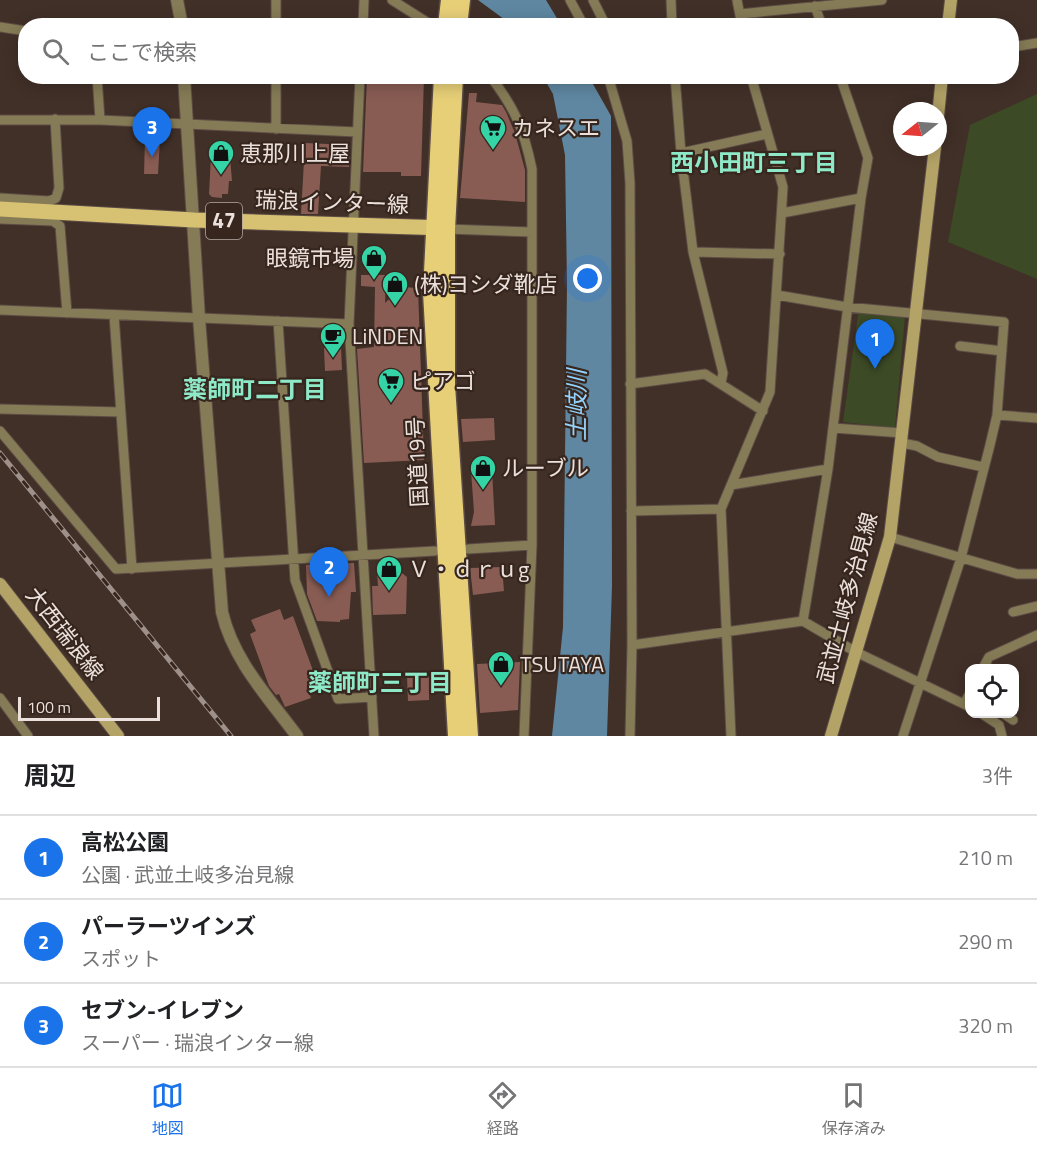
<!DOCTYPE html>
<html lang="ja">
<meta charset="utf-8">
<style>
body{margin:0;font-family:"Titillium Web","Noto Sans JP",sans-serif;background:#f6f6f6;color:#202124}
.controls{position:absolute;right:18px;bottom:18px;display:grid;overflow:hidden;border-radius:12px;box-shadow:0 3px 15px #0003}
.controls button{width:54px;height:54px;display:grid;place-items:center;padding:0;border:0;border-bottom:2px solid #e0e0e0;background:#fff;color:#202124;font:30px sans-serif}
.compass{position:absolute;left:893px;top:102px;width:54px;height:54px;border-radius:50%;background:#fff;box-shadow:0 3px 15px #0003;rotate:253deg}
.scale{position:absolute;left:18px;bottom:15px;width:142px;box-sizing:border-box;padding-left:6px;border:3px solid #ebe0db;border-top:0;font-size:16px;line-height:21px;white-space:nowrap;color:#ebe0db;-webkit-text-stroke:4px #36261e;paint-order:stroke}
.you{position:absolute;left:588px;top:279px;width:21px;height:21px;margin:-15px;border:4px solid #fff;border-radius:50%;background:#1a73e8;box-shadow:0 0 0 9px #1a73e833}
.badge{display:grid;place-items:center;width:39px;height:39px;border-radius:50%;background:#1a73e8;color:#fff;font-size:20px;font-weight:700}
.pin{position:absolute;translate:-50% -50px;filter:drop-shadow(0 2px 3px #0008)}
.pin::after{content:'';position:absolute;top:32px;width:21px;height:18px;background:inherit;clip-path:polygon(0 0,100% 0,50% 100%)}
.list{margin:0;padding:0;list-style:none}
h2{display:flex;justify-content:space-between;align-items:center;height:78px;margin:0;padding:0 24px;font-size:26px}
h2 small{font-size:20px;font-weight:400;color:#757577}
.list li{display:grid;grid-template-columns:39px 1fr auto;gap:18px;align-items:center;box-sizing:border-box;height:84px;padding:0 24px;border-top:2px solid #e0e0e0}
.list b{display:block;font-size:22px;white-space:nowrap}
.list p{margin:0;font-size:20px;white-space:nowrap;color:#757577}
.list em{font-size:20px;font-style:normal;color:#757577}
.icon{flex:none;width:33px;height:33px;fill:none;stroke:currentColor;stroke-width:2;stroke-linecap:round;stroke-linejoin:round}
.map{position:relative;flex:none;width:1037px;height:736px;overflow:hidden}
.search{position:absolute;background:#fff;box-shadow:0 3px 15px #0003;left:18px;right:18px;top:18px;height:66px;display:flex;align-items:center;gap:15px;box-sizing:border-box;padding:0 21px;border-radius:24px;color:#757577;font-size:22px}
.sheet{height:330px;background:#fff}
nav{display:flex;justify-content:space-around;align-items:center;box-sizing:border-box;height:84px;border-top:2px solid #e0e0e0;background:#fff;font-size:16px;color:#757577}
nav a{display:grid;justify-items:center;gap:3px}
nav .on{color:#1a73e8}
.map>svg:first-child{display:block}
.green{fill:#3d4a26}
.water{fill:#5f87a1}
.building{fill:#885c53}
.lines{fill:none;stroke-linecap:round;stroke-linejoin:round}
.minor-casing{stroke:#5c4c45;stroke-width:11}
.tertiary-casing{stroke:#5c4c45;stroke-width:14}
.secondary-casing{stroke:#5c4c45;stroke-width:14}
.primary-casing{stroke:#5c4c45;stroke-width:17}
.trunk-casing{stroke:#5c4c45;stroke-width:19}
.minor{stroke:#857b56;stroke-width:9}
.tertiary{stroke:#857b56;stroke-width:12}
.secondary{stroke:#b3a367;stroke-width:12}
.primary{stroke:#d7c173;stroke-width:15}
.trunk{stroke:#e7cf78;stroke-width:16}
.rail-casing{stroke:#9e908a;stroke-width:5}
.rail{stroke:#36261e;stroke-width:3;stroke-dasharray:9;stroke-linecap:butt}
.labels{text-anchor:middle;stroke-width:4.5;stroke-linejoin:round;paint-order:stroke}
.shield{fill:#36261e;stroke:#b5a8a2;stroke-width:1.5}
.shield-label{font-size:21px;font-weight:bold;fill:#ebe0db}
.poi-label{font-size:22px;fill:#ebe0db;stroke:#36261e;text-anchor:start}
.street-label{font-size:22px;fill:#ebe0db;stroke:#36261e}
.neighbourhood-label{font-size:24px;font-weight:bold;fill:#8ee9c8;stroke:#36261e}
.water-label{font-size:24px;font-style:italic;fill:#93d4ff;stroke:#36261e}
</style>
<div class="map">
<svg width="1037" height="736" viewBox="0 0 1037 736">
<rect width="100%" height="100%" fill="#413028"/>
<path class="green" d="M1037 94V279L948 242 970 125Z
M859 308 905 316 895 428 843 422Z"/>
<path class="water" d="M478 0H546L561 25H512Z
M543 77H589L611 116 612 586 607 736H552L563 627 567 284 565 155 553 94Z"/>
<path class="building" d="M367 76H424L421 176H401V172H363Z
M469 93H477L476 102 502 105 506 112 515 133 525 170V202L460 198Z
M145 139H160L158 174H144Z
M305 143 350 145 349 167 321 166 318 214H301Z
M211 156 230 157 232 181H229L228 194H222V198L212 197 209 194Z
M361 275H386L385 303 402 287 418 288 424 460 364 463 357 349 374 347 375 287 361 286Z
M341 347 342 370 325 371 324 348Z
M494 418 495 440 463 442 461 419Z
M492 470 495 525 471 526 474 512 471 471Z
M354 563 356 592H351L349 619 340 620V622L317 621 307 594 306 565Z
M502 567 504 591 473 595 470 568Z
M398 570 407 577 406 614 373 615 372 586H378L377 572Z
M280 609 284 620 293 616 319 687 309 691 311 698 285 707 279 694 276 695 269 686 250 634 256 631 251 620Z
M520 662 518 710 480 713 477 664Z
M429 676V700L408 701 407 677Z"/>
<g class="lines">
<g class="minor-casing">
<path id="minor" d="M276 0V26
M392 0 433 26
M570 0 584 26
M593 0 606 26
M671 0 672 26
M737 0 742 26
M815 6 822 26
M740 14 882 0
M363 26 364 0
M0 27 26 31
M1012 47 1037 43
M97 76 100 120
M276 76V129
M360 76 349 324 374 736
M490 76C515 108 524 130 532 169V545L524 736
M608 76 627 141 630 183 632 645 630 736
M675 76 681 153 693 252 723 373 721 383
M0 120H100L357 132
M681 153 767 134
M0 198 49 201 56 198 59 188 55 119
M782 213 861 198
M0 219 53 221 60 226 67 313
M447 229 532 232
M693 252 780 254
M777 295 847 307 1004 322 997 415 990 445 961 558 903 736
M0 310 349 324
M114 315 132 569
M278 321 295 580 338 699 372 697
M960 346 1002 351
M630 384 705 374 763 411
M0 409 121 412
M997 415 1037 418
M833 428 903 433
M0 431 116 569 435 551
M902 443 917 446 938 457 983 467
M731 485 828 469
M631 511 721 509
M890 537 1017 574H1037
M468 549 532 545
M1013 612 1037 606
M803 621 828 469 861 198 868 158 840 76
M632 645 803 621 856 652 970 707
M983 668 989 657 1037 635
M0 698 28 736
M964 704 970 693
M982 714 999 725 1002 736
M1004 714 1013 720
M731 736 721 509 770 392 783 187 751 76"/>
</g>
<g class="tertiary-casing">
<path id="tertiary" d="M177 0 182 26
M184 76 199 318 222 612C233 660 268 697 297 736"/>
</g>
<g class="secondary-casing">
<path id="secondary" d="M948 26 951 0
M938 116 942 76
M0 584 118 736
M831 736 890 537 935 147"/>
</g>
<g class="primary-casing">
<path id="primary" d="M0 209 194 220 447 228"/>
</g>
<g class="trunk-casing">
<path id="trunk" d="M446 26 449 0
M459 26 462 0
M442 76 431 292 456 736
M455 76 447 229V385L470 736"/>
</g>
<use href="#minor" class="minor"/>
<use href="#tertiary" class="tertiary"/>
<use href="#secondary" class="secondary"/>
<use href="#primary" class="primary"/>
<use href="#trunk" class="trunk"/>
<g class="rail-casing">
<path id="rail" d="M0 453 231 736"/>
</g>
<use href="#rail" class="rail"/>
</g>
<defs>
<g id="supermarket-pin" transform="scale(1.35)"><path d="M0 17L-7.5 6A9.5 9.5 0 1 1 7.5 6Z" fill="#35d4a7" stroke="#36261e"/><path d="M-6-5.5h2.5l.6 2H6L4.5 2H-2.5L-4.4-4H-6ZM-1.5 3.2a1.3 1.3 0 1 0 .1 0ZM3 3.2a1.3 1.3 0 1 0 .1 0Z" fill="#111"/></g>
<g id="shop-pin" transform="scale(1.35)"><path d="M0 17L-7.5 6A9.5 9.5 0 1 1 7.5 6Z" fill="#35d4a7" stroke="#36261e"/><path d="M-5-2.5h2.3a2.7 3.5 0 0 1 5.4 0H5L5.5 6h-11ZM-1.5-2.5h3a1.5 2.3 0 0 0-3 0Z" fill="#111"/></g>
<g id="cafe-pin" transform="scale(1.35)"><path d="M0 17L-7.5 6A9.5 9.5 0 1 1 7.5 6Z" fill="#35d4a7" stroke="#36261e"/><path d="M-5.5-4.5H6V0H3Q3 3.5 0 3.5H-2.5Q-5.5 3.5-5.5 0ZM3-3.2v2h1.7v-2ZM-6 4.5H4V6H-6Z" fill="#111"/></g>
</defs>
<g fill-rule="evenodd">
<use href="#supermarket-pin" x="493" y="128"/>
<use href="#shop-pin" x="221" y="153"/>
<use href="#shop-pin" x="374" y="258"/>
<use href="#shop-pin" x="395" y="284"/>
<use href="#cafe-pin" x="333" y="336"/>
<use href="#supermarket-pin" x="391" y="381"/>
<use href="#shop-pin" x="483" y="468"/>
<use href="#shop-pin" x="389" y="569"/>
<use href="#shop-pin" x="501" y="664"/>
</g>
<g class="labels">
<rect class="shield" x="206" y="203" width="36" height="36" rx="4.5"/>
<g class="shield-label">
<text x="224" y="228">47</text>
</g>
<g class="poi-label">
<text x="512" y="136">カネスエ</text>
<text x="240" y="161">恵那川上屋</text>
<text x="354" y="266" text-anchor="end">眼鏡市場</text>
<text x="414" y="292">(株)ヨシダ靴店</text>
<text x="352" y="344">LiNDEN</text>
<text x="410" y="389">ピアゴ</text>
<text x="502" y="476">ルーブル</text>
<text x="408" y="577">Ｖ・ｄｒｕg</text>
<text x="520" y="672">TSUTAYA</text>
</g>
<g class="street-label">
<text transform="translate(332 202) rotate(2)" y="8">瑞浪インター線</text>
<text transform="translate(417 462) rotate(-93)" y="8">国道19号</text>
<text transform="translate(847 598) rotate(-75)" y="8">武並土岐多治見線</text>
<text transform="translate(65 633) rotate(52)" y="8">大西瑞浪線</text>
</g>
<g class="neighbourhood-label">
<text x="754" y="171">西小田町三丁目</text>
<text x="255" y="398">薬師町二丁目</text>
<text x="380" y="691">薬師町三丁目</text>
</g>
<g class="water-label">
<text transform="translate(577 405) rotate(-90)" y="8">土岐川</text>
</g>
</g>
</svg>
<div class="controls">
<button><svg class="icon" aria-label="locate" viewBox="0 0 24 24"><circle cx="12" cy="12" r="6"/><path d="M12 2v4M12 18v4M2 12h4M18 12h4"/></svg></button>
</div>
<svg class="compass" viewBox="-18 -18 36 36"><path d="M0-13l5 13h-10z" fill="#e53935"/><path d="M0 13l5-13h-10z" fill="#757577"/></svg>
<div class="scale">100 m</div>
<div class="you"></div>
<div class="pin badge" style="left:875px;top:369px">1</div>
<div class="pin badge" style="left:329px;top:597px">2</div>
<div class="pin badge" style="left:152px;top:157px">3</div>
<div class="search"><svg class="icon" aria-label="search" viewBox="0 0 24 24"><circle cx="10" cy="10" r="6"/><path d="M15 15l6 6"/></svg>ここで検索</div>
</div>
<section class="sheet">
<h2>周辺<small>3件</small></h2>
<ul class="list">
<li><span class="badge">1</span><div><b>高松公園</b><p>公園 · 武並土岐多治見線</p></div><em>210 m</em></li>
<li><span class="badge">2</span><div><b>パーラーツインズ</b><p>スポット</p></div><em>290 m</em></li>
<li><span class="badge">3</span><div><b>セブン-イレブン</b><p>スーパー · 瑞浪インター線</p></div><em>320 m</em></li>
</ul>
</section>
<nav>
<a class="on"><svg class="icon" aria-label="map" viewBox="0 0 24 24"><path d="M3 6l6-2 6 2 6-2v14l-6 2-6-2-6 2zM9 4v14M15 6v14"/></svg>地図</a>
<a><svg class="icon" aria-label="directions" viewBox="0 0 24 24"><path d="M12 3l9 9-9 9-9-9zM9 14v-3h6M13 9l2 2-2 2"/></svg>経路</a>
<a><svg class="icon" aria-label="saved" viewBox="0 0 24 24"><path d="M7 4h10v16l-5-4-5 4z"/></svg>保存済み</a>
</nav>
